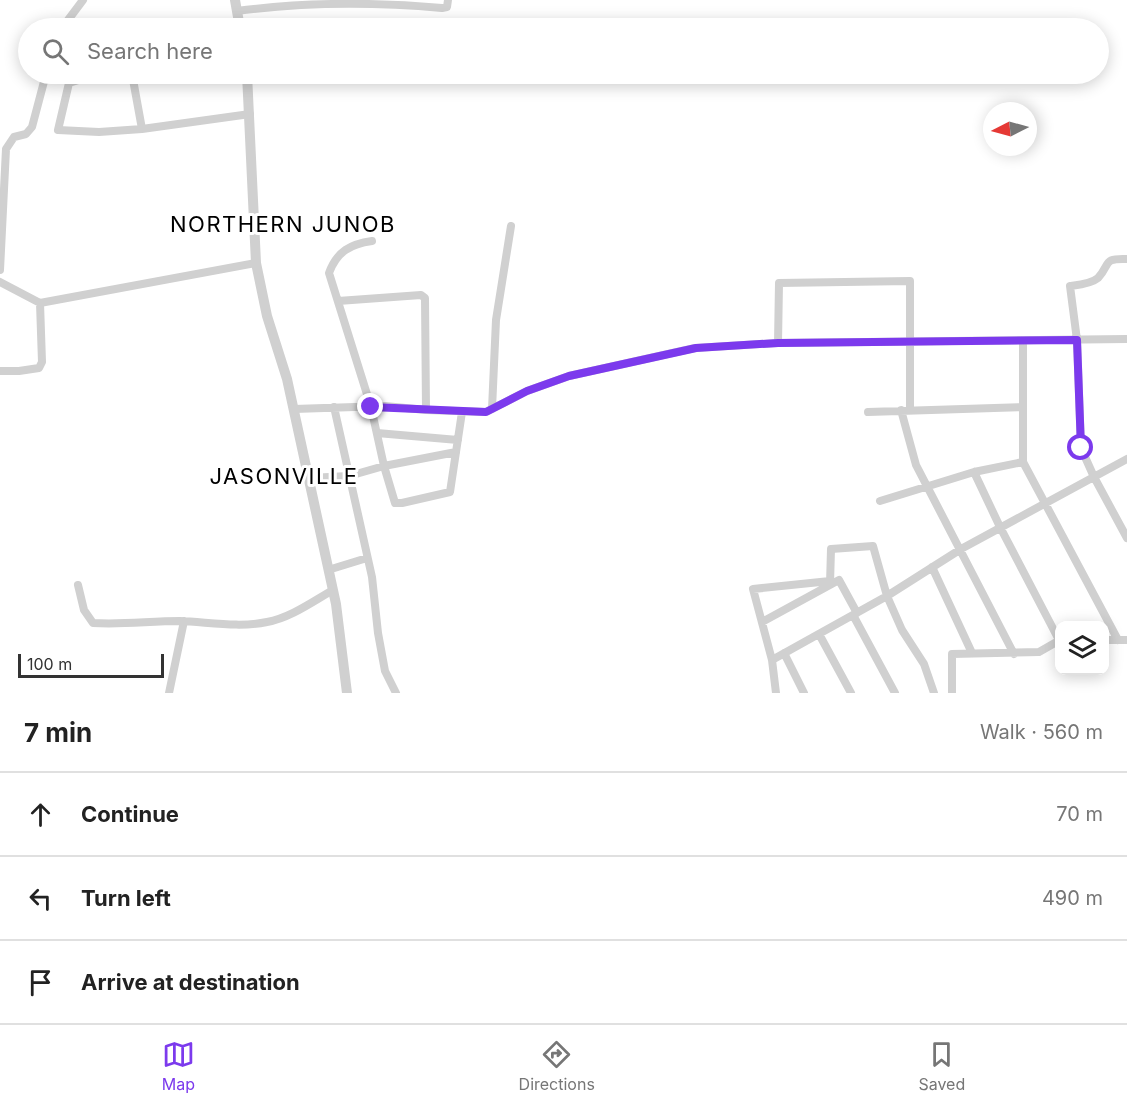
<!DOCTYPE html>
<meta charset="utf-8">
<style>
body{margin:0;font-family:Inter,sans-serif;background:#f6f6f6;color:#222}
.controls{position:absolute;right:18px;bottom:18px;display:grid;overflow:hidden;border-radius:12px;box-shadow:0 3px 15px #0003}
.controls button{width:54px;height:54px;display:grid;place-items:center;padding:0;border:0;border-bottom:2px solid #e0e0e0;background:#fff;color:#222;font:30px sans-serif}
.compass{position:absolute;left:983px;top:102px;width:54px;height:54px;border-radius:50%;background:#fff;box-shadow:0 3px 15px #0003;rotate:264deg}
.scale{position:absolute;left:18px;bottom:15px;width:146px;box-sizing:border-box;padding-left:6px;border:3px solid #333;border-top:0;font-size:16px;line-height:21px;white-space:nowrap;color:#333;-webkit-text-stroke:4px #fff;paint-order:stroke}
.stop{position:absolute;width:18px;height:18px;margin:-14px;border:4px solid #7c3aed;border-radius:50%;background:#fff}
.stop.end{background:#7c3aed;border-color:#fff;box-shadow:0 2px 6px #0008}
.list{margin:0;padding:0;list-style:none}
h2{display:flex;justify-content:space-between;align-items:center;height:78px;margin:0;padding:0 24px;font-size:26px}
h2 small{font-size:20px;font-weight:400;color:#767676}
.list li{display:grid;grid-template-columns:39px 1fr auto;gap:18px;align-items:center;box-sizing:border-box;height:84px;padding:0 24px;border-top:2px solid #e0e0e0}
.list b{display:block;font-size:22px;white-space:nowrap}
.list em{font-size:20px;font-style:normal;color:#767676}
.icon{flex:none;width:33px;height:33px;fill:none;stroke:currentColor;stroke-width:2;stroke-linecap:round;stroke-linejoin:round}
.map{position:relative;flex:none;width:1127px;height:693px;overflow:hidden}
.search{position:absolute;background:#fff;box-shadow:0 3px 15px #0003;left:18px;right:18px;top:18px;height:66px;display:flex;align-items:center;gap:15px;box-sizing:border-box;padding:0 21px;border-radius:33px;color:#767676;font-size:22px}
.sheet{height:330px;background:#fff}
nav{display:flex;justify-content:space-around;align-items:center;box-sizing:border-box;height:84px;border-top:2px solid #e0e0e0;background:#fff;font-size:16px;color:#767676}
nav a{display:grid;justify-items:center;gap:3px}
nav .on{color:#7c3aed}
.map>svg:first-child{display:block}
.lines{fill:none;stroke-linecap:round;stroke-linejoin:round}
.minor{stroke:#d0d0d0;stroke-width:8}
.tertiary{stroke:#d0d0d0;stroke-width:10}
.route{stroke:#7c3aed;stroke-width:8}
.labels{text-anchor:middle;stroke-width:6;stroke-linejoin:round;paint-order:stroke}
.neighbourhood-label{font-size:22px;letter-spacing:1.5px;fill:#000;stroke:#fff}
</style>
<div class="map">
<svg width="1127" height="693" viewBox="0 0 1127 693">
<rect width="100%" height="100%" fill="#fff"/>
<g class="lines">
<path class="minor" d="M237 11C305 2 374 2 442 8L447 7 448 0
M62 28 83 0
M98 74 69 83 58 130 99 132 142 129 250 114
M132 74 142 129
M372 241C351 244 337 251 329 273L371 407 384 466 395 503H402L450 492 462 412
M1127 259C1102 258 1111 264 1098 278 1091 284 1078 285 1070 286L1077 340 1081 448 1094 477 1127 538
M0 270 6 149 14 137 26 134 32 127 46 74
M0 282 40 303 256 263
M338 301 421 295 425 298 426 410
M1023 341V462L1118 640
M778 343 779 283 910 281V410
M0 371H19L39 368 42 362 40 303
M334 407 372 577 378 633 385 671 396 693
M294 409 385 406 426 410 486 412 527 391 569 376 695 348 778 343 1127 339
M492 409 496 320 511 226
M901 410 916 465 1014 654
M868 412 1023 407
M377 433 458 440
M974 472 1000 527 1059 640
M309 478 349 476 384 466 456 452
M880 501 974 472 1023 462
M932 567 972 653
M328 570 367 558
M830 584 831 549 873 546 887 596 902 630 924 664 934 693
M78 585 84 610 93 623C122 625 150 621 180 621 208 622 239 628 267 622 290 618 312 602 333 590
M853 615 895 693
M762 622 839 580 857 613
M819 634 851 693
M1104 640H1127
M784 653 804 693
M772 660 887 596 961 549 1127 459
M169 693 184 621
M776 693 772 660 753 589 830 581
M952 693V654L1039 652 1060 640"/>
<path class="tertiary" d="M235 0 240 28
M247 74 256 263 267 316 287 379 336 604 347 693"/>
</g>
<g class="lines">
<path class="route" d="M371 407 486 412 527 391 569 376 696 348 778 343 1077 340 1081 448"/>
</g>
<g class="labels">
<g class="neighbourhood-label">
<text x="283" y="232">NORTHERN JUNOB</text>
<text x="284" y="484">JASONVILLE</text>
</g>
</g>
</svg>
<div class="controls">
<button><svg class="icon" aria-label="layers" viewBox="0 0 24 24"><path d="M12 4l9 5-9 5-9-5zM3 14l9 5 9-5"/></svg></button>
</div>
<svg class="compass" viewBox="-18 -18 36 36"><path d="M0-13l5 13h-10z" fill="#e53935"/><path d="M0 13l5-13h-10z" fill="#767676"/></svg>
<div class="scale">100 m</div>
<div class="stop" style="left:1081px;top:448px"></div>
<div class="stop end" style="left:371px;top:407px"></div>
<div class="search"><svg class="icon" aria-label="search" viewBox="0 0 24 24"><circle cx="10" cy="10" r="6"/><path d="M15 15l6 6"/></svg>Search here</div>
</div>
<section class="sheet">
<h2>7 min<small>Walk · 560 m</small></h2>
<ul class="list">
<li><svg class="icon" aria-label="ahead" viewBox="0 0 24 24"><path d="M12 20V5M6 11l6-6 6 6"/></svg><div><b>Continue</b></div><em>70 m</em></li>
<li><svg class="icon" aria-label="left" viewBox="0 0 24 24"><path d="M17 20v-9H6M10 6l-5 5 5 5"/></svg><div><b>Turn left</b></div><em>490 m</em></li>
<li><svg class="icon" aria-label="arrive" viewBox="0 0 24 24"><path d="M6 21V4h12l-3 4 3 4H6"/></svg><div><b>Arrive at destination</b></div></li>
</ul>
</section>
<nav>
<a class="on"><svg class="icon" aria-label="map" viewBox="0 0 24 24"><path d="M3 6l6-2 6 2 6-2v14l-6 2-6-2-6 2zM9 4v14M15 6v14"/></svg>Map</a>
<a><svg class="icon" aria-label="directions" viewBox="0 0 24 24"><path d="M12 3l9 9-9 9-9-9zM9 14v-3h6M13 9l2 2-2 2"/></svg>Directions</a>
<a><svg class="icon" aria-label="saved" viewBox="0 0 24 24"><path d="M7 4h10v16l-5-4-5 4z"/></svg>Saved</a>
</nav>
